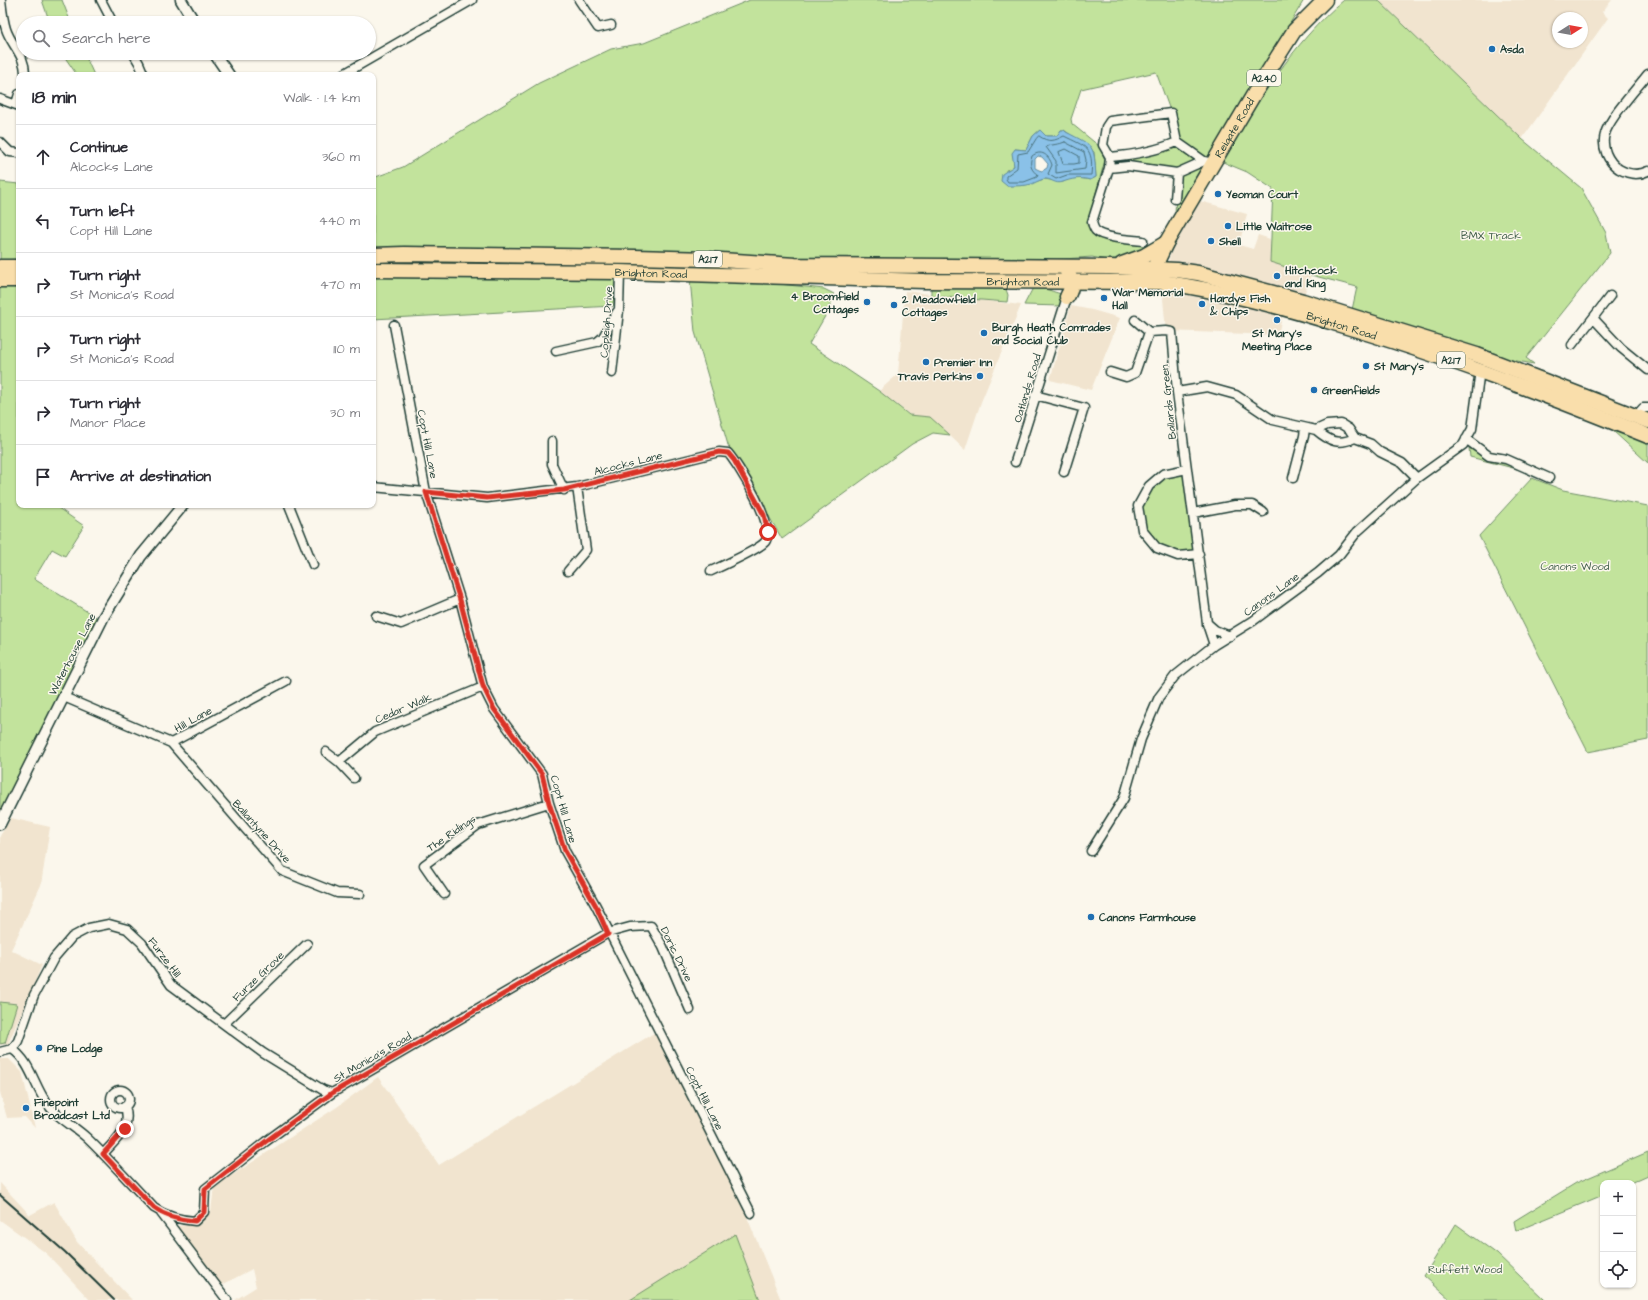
<!DOCTYPE html>
<meta charset="utf-8">
<style>
body{margin:0;font-family:"Architects Daughter",sans-serif;background:#f7f7f7;color:#2b2b33}
.controls{position:absolute;right:12px;bottom:12px;display:grid;overflow:hidden;border-radius:8px;box-shadow:0 1px 3px #0004}
.controls button{width:36px;height:36px;display:grid;place-items:center;padding:0;border:0;border-bottom:1px solid #e1e1e2;background:#fff;color:#2b2b33;font:20px sans-serif}
.compass{position:absolute;left:1552px;top:12px;width:36px;height:36px;border-radius:50%;background:#fff;box-shadow:0 1px 3px #0004;rotate:79deg}
.stop{position:absolute;width:12px;height:12px;margin:-9px;border:3px solid #d93025;border-radius:50%;background:#fff}
.stop.end{background:#d93025;border-color:#fff;box-shadow:0 1px 4px #0008}
.list{margin:0;padding:0;list-style:none}
h2{display:flex;justify-content:space-between;align-items:center;height:52px;margin:0;padding:0 16px;font-size:17px}
h2 small{font-size:13px;font-weight:400;color:#7c7c81}
.list li{display:grid;grid-template-columns:26px 1fr auto;gap:12px;align-items:center;box-sizing:border-box;height:64px;padding:0 16px;border-top:1px solid #e1e1e2}
.list b{display:block;font-size:15px;white-space:nowrap}
.list p{margin:0;font-size:13px;white-space:nowrap;color:#7c7c81}
.list em{font-size:13px;font-style:normal;color:#7c7c81}
.icon{flex:none;width:22px;height:22px;fill:none;stroke:currentColor;stroke-width:2;stroke-linecap:round;stroke-linejoin:round}
.map{position:relative;flex:none;width:1648px;height:1300px;overflow:hidden}
.search{position:absolute;background:#fff;box-shadow:0 1px 3px #0004;left:16px;top:16px;width:360px;height:44px;display:flex;align-items:center;gap:10px;box-sizing:border-box;padding:0 14px;border-radius:22px;color:#7c7c81;font-size:15px}
.panel{position:absolute;background:#fff;box-shadow:0 1px 3px #0004;left:16px;top:72px;width:360px;height:436px;border-radius:8px}
.map>svg:first-child{display:block}
.built{fill:#f1e4cf;fill-rule:evenodd}
.green{fill:#c2e39c;stroke:#709068;fill-rule:evenodd}
.water{fill:#8ac1e8;stroke:#5f8ca0;fill-rule:evenodd}
.lines{fill:none;stroke-linecap:round;stroke-linejoin:round}
.shore{stroke:#4a727c;stroke-width:1}
.minor-casing{stroke:#1f3d34;stroke-width:11}
.tertiary-casing{stroke:#1f3d34;stroke-width:13}
.trunk-casing{stroke:#1f3d34;stroke-width:17}
.minor{stroke:#fbf7ec;stroke-width:8}
.tertiary{stroke:#fbf7ec;stroke-width:10}
.trunk{stroke:#f9deab;stroke-width:14}
.rail{stroke:#1f3d34;stroke-width:2}
.route{stroke:#d93025;stroke-width:5}
.poi-dot{fill:#1f6fb2;stroke:#fbf7ec;stroke-width:1.5}
.labels{text-anchor:middle;stroke-width:3;stroke-linejoin:round;paint-order:stroke}
.shield{fill:#fbf7ec;stroke:#61756b;stroke-width:1}
.shield-label{font-size:10px;font-weight:bold;fill:#1f3d34}
.poi-label{font-size:11px;font-weight:bold;fill:#1f3d34;stroke:#fbf7ec;text-anchor:start}
.street-label{font-size:11px;fill:#1f3d34;stroke:#fbf7ec}
.park-label{font-size:11px;fill:#405e49;stroke:#fbf7ec}
</style>
<div class="map">
<svg width="1648" height="1300" viewBox="0 0 1648 1300">
<rect width="100%" height="100%" fill="#fbf7ec"/>
<filter id="ink" filterUnits="userSpaceOnUse"><feTurbulence type="fractalNoise" baseFrequency=".025" numOctaves="2"/><feDisplacementMap in="SourceGraphic" scale="8" xChannelSelector="R" yChannelSelector="G"/><feConvolveMatrix kernelMatrix="1 2 1 2 8 2 1 2 1" color-interpolation-filters="sRGB"/></filter>
<g filter="url(#ink)">
<path class="built" d="M1378 0H1612L1602 12 1608 18 1522 139ZM1558 18H1582V42H1558Z
M1200 201 1247 214 1239 245 1253 249 1258 235 1270 239V262L1311 275 1304 295 1282 317 1278 335 1166 331 1163 299 1170 254 1176 238Z
M905 291 1021 305 981 402 965 450 930 417 910 415 879 391 898 374Z
M1071 306 1092 310 1120 318 1091 390 1050 380Z
M11 818 50 827 41 885 11 950 42 965 8 1044 0 1045V836Z
M654 1033 736 1190 781 1300H235L256 1287 252 1269 220 1286 175 1226 199 1225 211 1211 214 1187 337 1107 378 1077 439 1165Z
M0 1059H9L22 1072 35 1128 25 1117 7 1118 0 1092Z
M0 1183 30 1215 54 1202 77 1242 132 1300H90L46 1253 0 1220Z"/>
<path class="green" d="M42 0H62L71 23H50Z
M750 0H1304L1209 158 1204 161 1202 166 1175 214 1177 173 1128 166V156L1177 142 1171 113 1156 72 1081 89 1071 119 1072 124 1099 146 1105 160 1087 225 1096 237 1134 244 1153 246 1137 256 1107 260 1092 257 1048 260H841L407 247 373 248V178L403 167 539 83 611 49 644 43ZM1040 130 1046 136H1057L1061 130H1064L1094 152 1096 177 1090 180C1082 178 1070 177 1063 182L1044 179 1025 185 1007 186 1006 170 1010 169 1014 166 1015 149 1026 150 1033 136Z
M1344 0H1378L1522 139 1581 188 1606 233 1610 253 1526 358 1534 364 1505 359 1352 310 1357 287 1311 275 1270 262 1273 189 1247 172 1223 162C1255 105 1293 42 1344 0Z
M62 53H84L94 75H77Z
M0 182 19 184V259L0 260Z
M373 275 615 278 613 306 373 319Z
M690 279 743 280 824 289 834 294 828 311 809 344 879 391 909 415 930 417 950 435 933 433 912 444 782 539 728 445 695 332Z
M938 284H1004L1008 295 1007 302 931 296V288Z
M19 285V505H54L84 526 65 556 52 549 34 579 96 617 64 697 0 824V286Z
M1039 287 1061 294 1063 297 1061 306 1024 305 1033 288Z
M1613 431 1648 442V463Z
M1469 448 1487 459 1503 462 1517 469 1470 457Z
M1187 469 1199 554 1178 556 1157 548 1142 530 1138 506 1163 474Z
M1532 478 1563 490 1648 506V740L1588 752 1479 536Z
M0 1002 17 1004 5 1043 0 1044Z
M1648 1152V1175L1630 1183H1603V1195L1516 1231 1514 1221 1576 1183Z
M1456 1224 1497 1254 1545 1300H1451L1424 1276Z
M735 1234 760 1300H630Z"/>
<path class="water" d="M1040 130 1046 136H1057L1061 130H1064L1066 132C1095 147 1094 144 1096 177L1090 180C1080 177 1071 179 1063 182 1055 185 1051 178 1044 179 1040 180 1036 182 1032 184 1024 186 1016 186 1007 186L1001 181 1002 174 1014 166 1012 153 1015 149 1026 150 1033 136ZM1038 156 1042 157 1048 164 1047 168 1042 171 1039 170 1035 168V159Z"/>
<g class="lines">
<path class="shore" d="M1039 136C1049 143 1054 141 1064 136 1086 147 1094 147 1091 175H1067L1056 179 1048 174 1052 165C1049 155 1041 149 1032 156 1029 165 1031 170 1038 175L1037 177 1024 182H1008L1006 179V176L1017 168 1018 154 1028 152 1036 139Z
M1065 142 1084 152 1086 160 1085 169 1056 173V161L1046 147C1051 144 1059 145 1065 142Z
M1066 149 1079 156V163L1074 164H1063L1059 152Z"/>
<g class="minor-casing">
<path id="minor" d="M1 0C2 9 3 20 6 29 11 45 26 56 25 75
M101 0 113 23
M579 0 598 28 611 25
M133 53 139 63 144 75
M1648 74C1637 88 1609 118 1605 134 1601 147 1608 162 1619 169 1628 174 1638 176 1648 171
M342 75 472 0
M0 99 19 106
M16 104 19 94
M0 142 10 152 19 153
M1177 142 1204 161
M1110 157C1133 155 1156 151 1177 142L1171 113 1110 121 1106 127 1103 145 1110 157 1109 168 1092 222C1093 226 1094 229 1096 231 1102 238 1134 240 1143 241
M1109 168 1128 166 1177 173 1204 161 1213 163
M1175 199 1177 173
M1593 318 1621 348 1648 370
M1135 320 1149 332
M394 325 426 492 460 599 483 687 494 709 542 774 549 803 565 851 596 906 751 1213
M1572 345 1610 296
M556 351 597 342 603 337 617 312
M1110 372 1126 377 1135 373 1149 332 1166 331 1172 332 1177 392 1207 623 1215 630 1230 636
M612 373 619 310 620 272
M1177 392 1207 387 1236 395 1273 420 1316 430 1327 425 1341 424 1349 429 1355 438
M1035 395 1084 408 1064 472
M1636 416 1643 408H1648
M1316 430C1330 442 1339 445 1355 438L1371 444 1380 452 1402 463 1417 478
M1466 439 1489 456 1506 459 1549 478
M552 441V464L564 490
M1015 462 1067 297
M1187 469 1163 474 1149 486 1138 506 1142 530 1157 548 1178 556 1199 554
M1293 478 1304 436 1305 428
M373 487 487 498 577 487 719 452 728 453C739 466 777 527 765 542 759 549 722 566 711 571
M289 505 313 565
M1193 513 1235 505H1252L1263 512
M568 571 586 550 577 487
M376 616 401 624 460 599
M1207 624 1214 645
M64 697 171 743 286 681
M171 743 282 871 337 893 360 894
M326 752 339 762 354 778
M339 762 375 732 483 687
M1091 851 1124 798 1141 739 1159 697 1175 676 1214 645 1253 621 1318 573 1339 555 1357 532 1417 478 1463 445 1472 429 1480 370
M444 894 424 865 478 825 549 803
M224 1024 307 944
M12 1049C30 1061 34 1085 46 1102 57 1118 73 1125 87 1138 110 1160 132 1185 154 1208 166 1216 181 1220 195 1221L204 1212 205 1189 265 1142 332 1093 608 933 630 927 651 926 663 947 690 1010
M0 1052 12 1049 18 1041 34 995 54 958 72 937 89 928 109 924 127 929 142 943 171 985 263 1053 323 1090 332 1093
M111 1099a9 9 0 1 1 18 0a9 9 0 1 1-18 0Z
M103 1154C117 1138 132 1129 125 1106
M161 1213 227 1300"/>
</g>
<g class="tertiary-casing">
<path id="tertiary" d="M181 0 195 23
M214 53 229 75
M0 824 104 616 141 556 183 505"/>
</g>
<g class="trunk-casing">
<g id="trunk">
<path d="M373 255 404 254 635 257 707 259 795 265 1110 267 1177 270 1198 273 1303 301 1477 355 1648 421"/>
<path d="M1122 264 1144 256 1166 243"/>
<path d="M0 267H19"/>
<path id="s1" d="M373 270 620 272 925 281 1160 282C1220 290 1279 306 1337 324 1443 355 1546 395 1648 436"/>
<path id="s2" d="M1152 276 1154 268 1166 243 1254 94 1294 31 1325 0"/>
<path d="M0 280H19"/>
<path d="M1067 297C1072 289 1073 281 1067 272"/>
</g>
</g>
<use href="#minor" class="minor"/>
<use href="#tertiary" class="tertiary"/>
<use href="#trunk" class="trunk"/>
<path class="rail" d="M0 1195 65 1252 114 1300"/>
</g>
</g>
<g class="lines" filter="url(#ink)">
<path class="route" d="M125 1129 103 1154 154 1208C166 1217 181 1220 195 1221L204 1212 205 1189 265 1142 332 1093 608 934 596 906 565 851 549 803 542 774 494 709 483 686 460 600 426 492 487 498 564 490 719 452 728 453 734 460 764 515 768 532"/>
</g>
<g class="poi-dot">
<circle cx="1492" cy="49" r="4"/>
<circle cx="1218" cy="194" r="4"/>
<circle cx="1228" cy="226" r="4"/>
<circle cx="1211" cy="241" r="4"/>
<circle cx="1277" cy="276" r="4"/>
<circle cx="1104" cy="298" r="4"/>
<circle cx="867" cy="302" r="4"/>
<circle cx="1202" cy="304" r="4"/>
<circle cx="894" cy="305" r="4"/>
<circle cx="1277" cy="320" r="4"/>
<circle cx="984" cy="333" r="4"/>
<circle cx="926" cy="362" r="4"/>
<circle cx="1366" cy="366" r="4"/>
<circle cx="980" cy="376" r="4"/>
<circle cx="1314" cy="390" r="4"/>
<circle cx="1091" cy="917" r="4"/>
<circle cx="39" cy="1048" r="4"/>
<circle cx="26" cy="1108" r="4"/>
</g>
<g class="labels">
<g class="shield">
<rect x="1247" y="70" width="34" height="16" rx="3"/>
<rect x="694" y="251" width="28" height="16" rx="3"/>
<rect x="1437" y="352" width="28" height="16" rx="3"/>
</g>
<g class="shield-label">
<text x="1264" y="82">A240</text>
<text x="708" y="263">A217</text>
<text x="1451" y="364">A217</text>
</g>
<g class="poi-label">
<text x="1500" y="53">Asda</text>
<text x="1226" y="198">Yeoman Court</text>
<text x="1236" y="230">Little Waitrose</text>
<text x="1219" y="245">Shell</text>
<text x="1285" y="274">Hitchcock<tspan x="1285" dy="13">and King</tspan></text>
<text x="1112" y="296">War Memorial<tspan x="1112" dy="13">Hall</tspan></text>
<text x="859" y="300" text-anchor="end">4 Broomfield<tspan x="859" dy="13">Cottages</tspan></text>
<text x="1210" y="302">Hardys Fish<tspan x="1210" dy="13">&amp; Chips</tspan></text>
<text x="902" y="303">2 Meadowfield<tspan x="902" dy="13">Cottages</tspan></text>
<text x="992" y="331">Burgh Heath Comrades<tspan x="992" dy="13">and Social Club</tspan></text>
<text x="1277" y="337" text-anchor="middle">St Mary's<tspan x="1277" dy="13">Meeting Place</tspan></text>
<text x="934" y="366">Premier Inn</text>
<text x="1374" y="370">St Mary's</text>
<text x="972" y="380" text-anchor="end">Travis Perkins</text>
<text x="1322" y="394">Greenfields</text>
<text x="1099" y="921">Canons Farmhouse</text>
<text x="47" y="1052">Pine Lodge</text>
<text x="34" y="1106">Finepoint<tspan x="34" dy="13">Broadcast Ltd</tspan></text>
</g>
<g class="street-label">
<text dy="4" stroke="none"><textPath href="#s2" startOffset="170">Reigate Road</textPath></text>
<text dy="4" stroke="none"><textPath href="#s1" startOffset="278">Brighton Road</textPath></text>
<text dy="4" stroke="none"><textPath href="#s1" startOffset="650">Brighton Road</textPath></text>
<text transform="translate(606 322) rotate(-86)" y="4">Copleigh Drive</text>
<text dy="4" stroke="none"><textPath href="#s1" startOffset="974">Brighton Road</textPath></text>
<text transform="translate(1027 388) rotate(-73)" y="4">Oatlands Road</text>
<text transform="translate(1168 402) rotate(-96)" y="4">Ballards Green</text>
<text transform="translate(428 444) rotate(79)" y="4">Copt Hill Lane</text>
<text transform="translate(628 463) rotate(-14)" y="4">Alcocks Lane</text>
<text transform="translate(1271 594) rotate(-36)" y="4">Canons Lane</text>
<text transform="translate(72 654) rotate(-63)" y="4">Waterhouse Lane</text>
<text transform="translate(403 708) rotate(-23)" y="4">Cedar Walk</text>
<text transform="translate(193 719) rotate(-29)" y="4">Hill Lane</text>
<text transform="translate(564 809) rotate(74)" y="4">Copt Hill Lane</text>
<text transform="translate(262 831) rotate(48)" y="4">Ballantyne Drive</text>
<text transform="translate(451 833) rotate(-34)" y="4">The Ridings</text>
<text transform="translate(677 954) rotate(64)" y="4">Doric Drive</text>
<text transform="translate(165 957) rotate(53)" y="4">Furze Hill</text>
<text transform="translate(258 976) rotate(-44)" y="4">Furze Grove</text>
<text transform="translate(372 1057) rotate(-30)" y="4">St Monica's Road</text>
<text transform="translate(705 1098) rotate(63)" y="4">Copt Hill Lane</text>
</g>
<g class="park-label">
<text x="1491" y="239">BMX Track</text>
<text x="1575" y="570">Canons Wood</text>
<text x="1465" y="1273">Ruffett Wood</text>
</g>
</g>
</svg>
<div class="controls">
<button>+</button>
<button>−</button>
<button><svg class="icon" aria-label="locate" viewBox="0 0 24 24"><circle cx="12" cy="12" r="6"/><path d="M12 2v4M12 18v4M2 12h4M18 12h4"/></svg></button>
</div>
<svg class="compass" viewBox="-18 -18 36 36"><path d="M0-13l5 13h-10z" fill="#e53935"/><path d="M0 13l5-13h-10z" fill="#7c7c81"/></svg>
<div class="stop" style="left:768px;top:532px"></div>
<div class="stop end" style="left:125px;top:1129px"></div>
<div class="search"><svg class="icon" aria-label="search" viewBox="0 0 24 24"><circle cx="10" cy="10" r="6"/><path d="M15 15l6 6"/></svg>Search here</div>
<section class="panel">
<h2>18 min<small>Walk · 1.4 km</small></h2>
<ul class="list">
<li><svg class="icon" aria-label="ahead" viewBox="0 0 24 24"><path d="M12 20V5M6 11l6-6 6 6"/></svg><div><b>Continue</b><p>Alcocks Lane</p></div><em>360 m</em></li>
<li><svg class="icon" aria-label="left" viewBox="0 0 24 24"><path d="M17 20v-9H6M10 6l-5 5 5 5"/></svg><div><b>Turn left</b><p>Copt Hill Lane</p></div><em>440 m</em></li>
<li><svg class="icon" aria-label="right" viewBox="0 0 24 24"><path d="M7 20v-9h11M14 6l5 5-5 5"/></svg><div><b>Turn right</b><p>St Monica's Road</p></div><em>470 m</em></li>
<li><svg class="icon" aria-label="right" viewBox="0 0 24 24"><path d="M7 20v-9h11M14 6l5 5-5 5"/></svg><div><b>Turn right</b><p>St Monica's Road</p></div><em>110 m</em></li>
<li><svg class="icon" aria-label="right" viewBox="0 0 24 24"><path d="M7 20v-9h11M14 6l5 5-5 5"/></svg><div><b>Turn right</b><p>Manor Place</p></div><em>30 m</em></li>
<li><svg class="icon" aria-label="arrive" viewBox="0 0 24 24"><path d="M6 21V4h12l-3 4 3 4H6"/></svg><div><b>Arrive at destination</b></div></li>
</ul>
</section>
</div>
